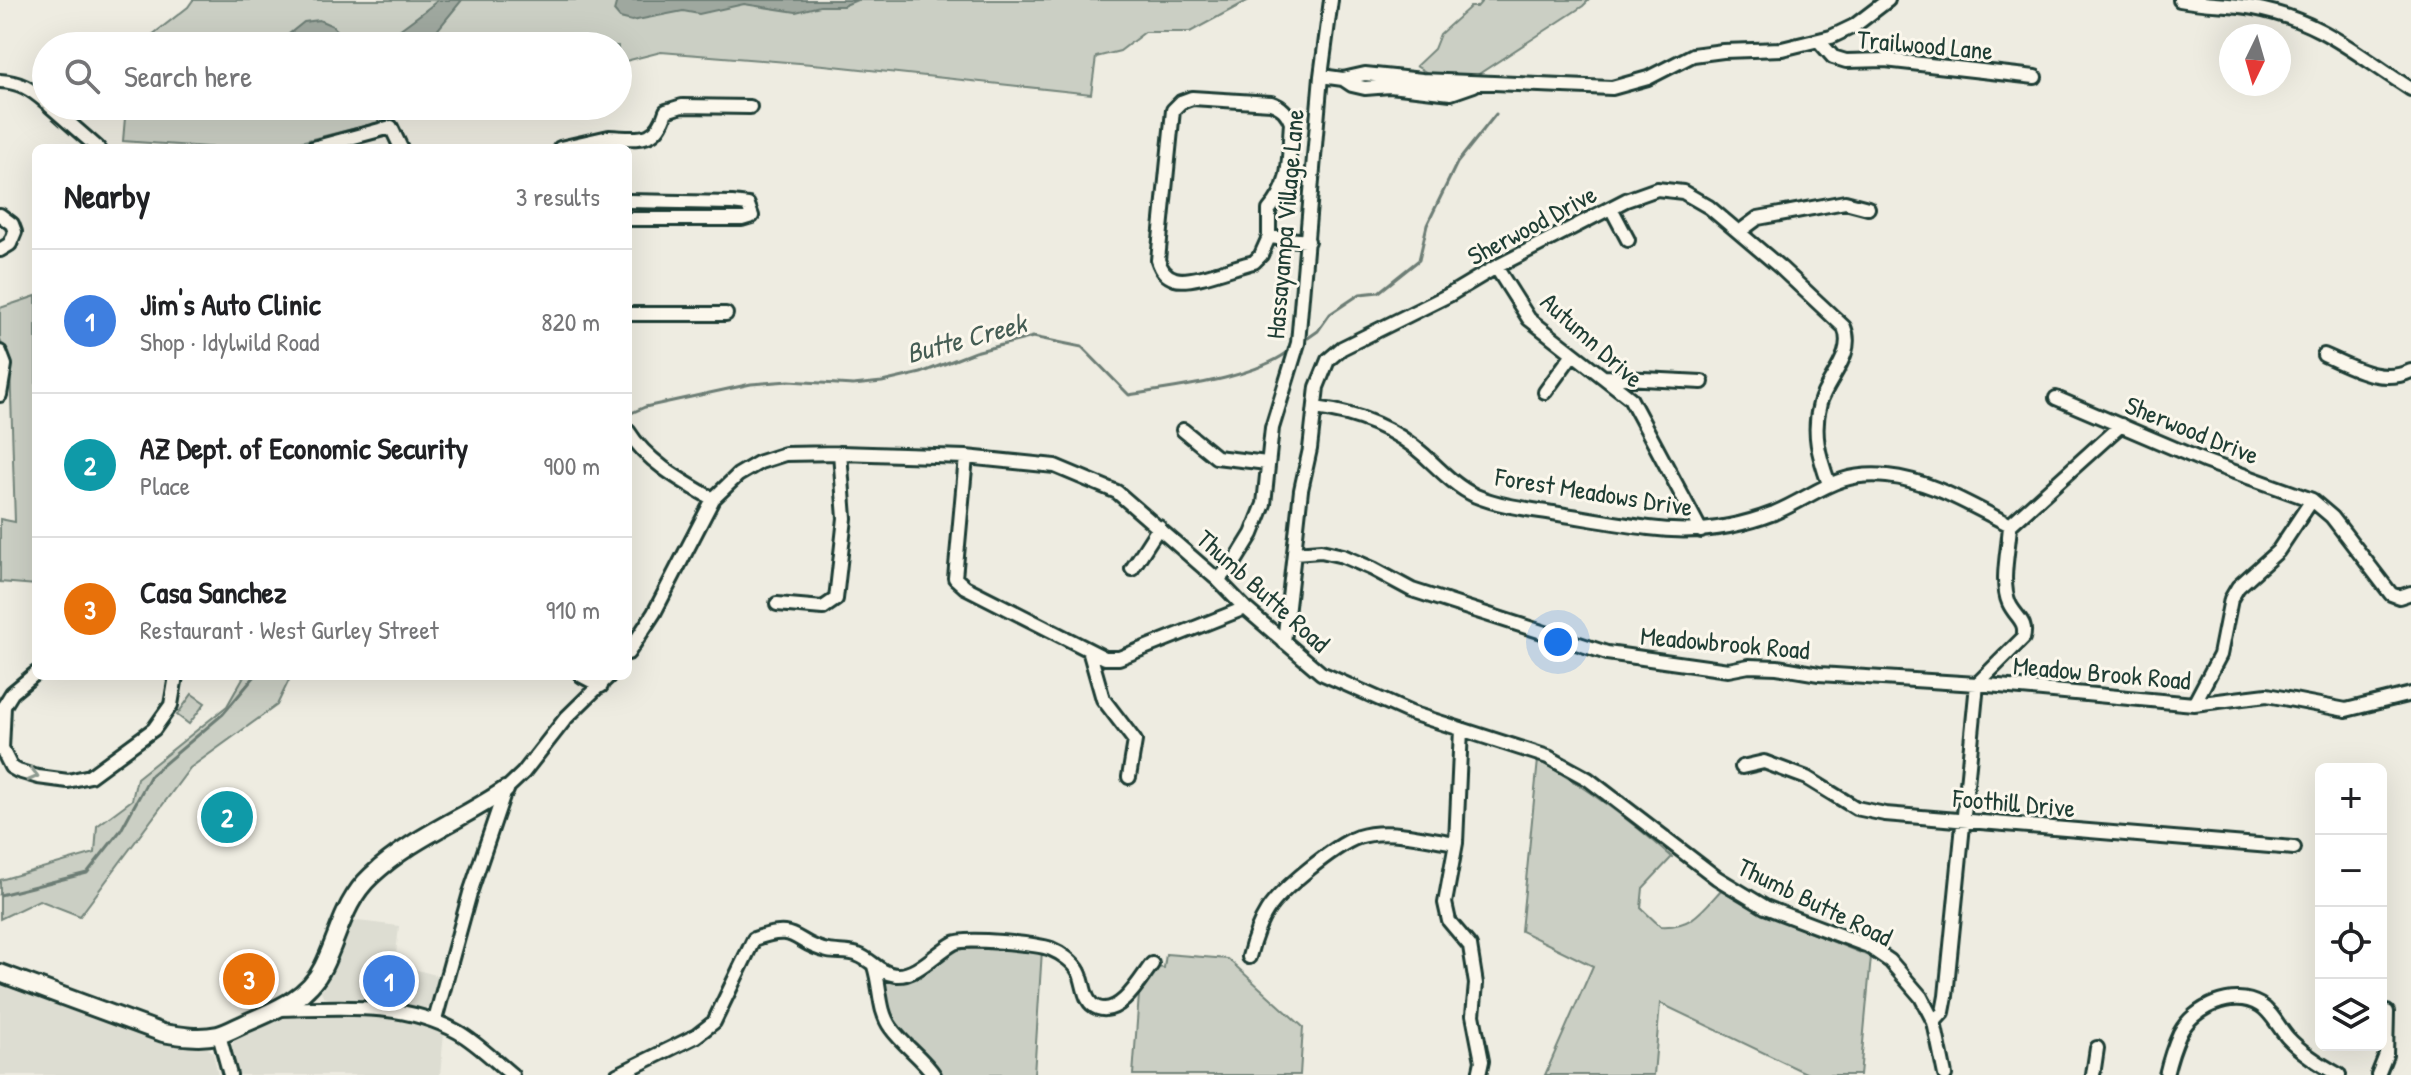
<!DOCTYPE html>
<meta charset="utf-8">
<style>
body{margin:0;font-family:"Patrick Hand",sans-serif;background:#f6f6f6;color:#202124}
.controls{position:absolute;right:24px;bottom:24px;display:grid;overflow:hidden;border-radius:12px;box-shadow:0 8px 32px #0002}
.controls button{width:72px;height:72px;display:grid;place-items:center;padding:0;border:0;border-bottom:2px solid #e0e0e0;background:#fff;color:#202124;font:40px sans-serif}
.compass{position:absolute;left:2219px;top:24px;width:72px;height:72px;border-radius:50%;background:#fff;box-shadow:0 8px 32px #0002;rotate:185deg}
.you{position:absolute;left:1558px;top:642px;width:28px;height:28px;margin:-20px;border:6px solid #fff;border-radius:50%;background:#1a73e8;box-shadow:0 0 0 12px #1a73e833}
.badge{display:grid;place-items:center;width:52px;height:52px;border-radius:50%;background:#7c3aed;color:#fff;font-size:26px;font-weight:700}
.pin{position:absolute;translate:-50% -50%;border:4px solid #fff;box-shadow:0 2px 8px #0006}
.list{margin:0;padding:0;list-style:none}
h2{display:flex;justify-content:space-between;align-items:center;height:104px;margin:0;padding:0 32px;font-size:34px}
h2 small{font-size:26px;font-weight:400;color:#757577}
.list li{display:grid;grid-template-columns:52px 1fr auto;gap:24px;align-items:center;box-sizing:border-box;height:144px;padding:0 32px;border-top:2px solid #e0e0e0}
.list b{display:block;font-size:30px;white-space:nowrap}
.list p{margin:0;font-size:26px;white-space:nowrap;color:#757577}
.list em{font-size:26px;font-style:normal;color:#757577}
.icon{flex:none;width:44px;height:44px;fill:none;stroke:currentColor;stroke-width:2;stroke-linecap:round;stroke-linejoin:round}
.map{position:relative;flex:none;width:2411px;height:1075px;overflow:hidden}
.search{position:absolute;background:#fff;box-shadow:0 8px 32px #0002;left:32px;top:32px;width:600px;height:88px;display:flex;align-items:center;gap:20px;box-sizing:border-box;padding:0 28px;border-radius:44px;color:#757577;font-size:30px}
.panel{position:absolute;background:#fff;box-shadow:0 8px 32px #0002;left:32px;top:144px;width:600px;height:536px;border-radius:12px}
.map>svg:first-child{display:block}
.built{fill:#ddddd2}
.green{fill:#cbcfc4;stroke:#75867c;stroke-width:2}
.water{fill:#9fa89f;stroke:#6c7d74;stroke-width:2}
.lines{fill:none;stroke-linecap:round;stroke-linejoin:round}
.stream{stroke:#6c7d74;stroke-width:3}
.minor-casing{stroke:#1f3d34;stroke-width:18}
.major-casing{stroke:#1f3d34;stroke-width:22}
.minor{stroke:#fbf7ec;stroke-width:12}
.major{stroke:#fbf7ec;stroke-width:16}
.oneway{stroke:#8d9a90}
.labels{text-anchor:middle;stroke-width:6;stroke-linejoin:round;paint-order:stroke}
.street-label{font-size:26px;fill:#1f3d34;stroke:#fbf7ec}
.water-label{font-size:28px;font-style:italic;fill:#455d54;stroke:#fbf7ec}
</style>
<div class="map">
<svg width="2411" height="1075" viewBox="0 0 2411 1075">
<rect width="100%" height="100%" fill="#eeece1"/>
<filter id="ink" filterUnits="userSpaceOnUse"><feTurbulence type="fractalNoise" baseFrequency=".0125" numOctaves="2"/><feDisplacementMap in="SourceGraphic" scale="16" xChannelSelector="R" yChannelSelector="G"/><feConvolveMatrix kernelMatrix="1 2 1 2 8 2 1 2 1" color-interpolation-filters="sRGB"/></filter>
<g filter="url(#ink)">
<path class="built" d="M350 920 399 926 395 964 443 977 434 1006 420 1009 363 999H329L323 997 321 991 335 966Z
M0 985 165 1044 207 1048 213 1052 218 1075H0Z
M292 1016H371L409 1022 444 1034 440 1075H235L229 1050 235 1040 279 1019Z"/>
<path class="green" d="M193 0H1249L1190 32H1145L1120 51 1096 57 1091 94 824 65 661 52 618 63V46H138L188 7Z
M1483 0H1589L1583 6 1471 79 1436 78 1416 66 1434 49 1440 34 1470 7H1477Z
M126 106H445L276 148H220L123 141Z
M36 296V585L0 582V519L15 522 10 363 0 340V308Z
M244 676H291L277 705 190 768 80 916 39 900 0 919V880L95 853 97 826 132 800 137 778 227 706Z
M192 694 205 703 189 724 177 715Z
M1538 760C1587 788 1630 820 1672 857L1643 888 1641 908 1660 926C1691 928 1701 912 1721 890L1767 915 1871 957 1860 1075H1810L1660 1003 1654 1075H1545L1593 966 1521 931Z
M958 945 1042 950 1034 1075H941L895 1027 886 1010 882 977C921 983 928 967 958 945Z
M1166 954 1228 959 1303 1027 1300 1075H1133L1139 995 1155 967 1164 968Z"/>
<path class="water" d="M438 0H462L427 43 421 46H379C398 29 419 17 438 0Z
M617 0H857L843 6H820L796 12 744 4 699 14 683 11 632 21 620 18 614 11Z
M319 20 333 26 352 46H274L304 22Z"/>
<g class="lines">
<path class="stream" d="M1308 338 1318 331 1330 314 1360 294 1379 292 1419 260 1427 225 1457 163 1496 114
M629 414 645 407 751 384 789 381 853 385 882 382 921 373 975 352 1033 337 1082 347 1129 395C1177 387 1249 380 1288 352
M0 895 87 873 121 830 151 775 223 714 255 676"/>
<g class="minor-casing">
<path id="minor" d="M2180 0C2205 5 2230 4 2254 8 2323 21 2355 54 2411 89
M1819 41 1833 57 1846 61 1885 60 2035 77
M1321 76 1343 79 1365 74 1422 80 1612 88 1648 78 1693 55 1723 51 1782 49 1831 37 1854 26 1888 0
M1343 79 1352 85 1365 88 1390 86 1451 93 1474 85
M0 81C20 82 31 89 46 102
M50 106 98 148
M609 137C638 138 656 145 666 111L682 106 750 107
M313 148 391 127 401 148
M560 148 609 137V148
M628 201 732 203 748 205 752 216 742 219H628
M1611 208 1628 240
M0 215 12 224 15 232 10 244 0 250
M1739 232 1758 218 1845 202 1868 208
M1269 237 1261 255 1254 262C1235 266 1192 284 1175 279 1165 276 1161 269 1158 260L1173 110 1181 102 1192 98 1271 103C1282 107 1287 112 1291 123 1288 158 1293 183 1269 210V237L1308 241
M1496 267 1529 319 1630 398 1701 531
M628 314H726
M0 352 5 365 0 395
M2324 355C2352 367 2381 385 2411 371
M1604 377 1702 382
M1545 392 1572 355
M2056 398 2204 461 2312 500
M1315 408C1356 413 1393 427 1424 455 1440 470 1456 487 1476 496 1500 506 1528 509 1553 513 1585 518 1617 524 1649 528 1692 534 1733 529 1774 513 1817 495 1835 471 1887 476 1930 480 1972 506 2010 525
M1183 430 1216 457 1267 463
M628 431C647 462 682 481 713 499
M966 457 955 578 965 587 1105 658H1119L1245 608
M2010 525 2121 425
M1294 553 1321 551 1343 556 1373 569 1412 590 1607 653 1728 670 1749 666 1777 667 1819 674 1977 684 2194 704 2267 695 2346 710 2411 694
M1132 569 1159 527
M1218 580 1236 560 1252 534 1264 504 1272 428 1298 343 1321 76 1331 0
M777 604 823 608 836 599 845 518 840 453
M1284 642 1301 490 1310 449 1317 387 1328 360 1342 348 1449 295 1496 267 1626 200 1657 189 1683 192 1709 207 1781 268 1844 327C1856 354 1827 379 1820 403 1812 433 1819 456 1829 484
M1089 650 1103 699 1135 741 1129 777
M628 653 654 613 713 499 738 475 760 462 785 454 840 453 966 457 1055 466 1117 492 1218 580 1245 608 1321 673 1411 713 1548 757 1588 779 1717 878 1765 907 1868 946 1890 961 1921 997 1934 1022 1945 1075
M36 673 12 693 4 706 2 749 11 767 18 771 38 777 68 781 90 776 154 729 171 705 176 676
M582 676 601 686
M2194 704 2220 655 2231 599 2238 587 2278 551 2312 500 2332 517 2391 594 2399 597 2411 593
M1461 729 1456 843 1445 903 1449 921 1470 946 1476 984 1473 1015 1482 1061 1479 1075
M1742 767 1764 762 1807 778 1856 808 1885 814 2294 848
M1249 957C1253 941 1258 925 1267 911 1280 890 1334 846 1358 837 1388 827 1425 839 1456 843
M874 966C881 987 878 1010 891 1028 903 1045 923 1058 934 1075
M279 1009C340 1008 403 1001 458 1032 477 1043 495 1061 512 1075
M435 1020 470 893 505 790 523 773 566 718 609 676
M1934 1022 1943 1012 1946 996 1977 684 2023 638C2028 621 2015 617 2009 603 2000 582 2009 548 2010 525
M219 1035 230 1075
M617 1075 696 1036 714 1022 754 939C799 922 793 944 828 951 837 953 850 951 858 955 872 960 879 973 896 975 916 977 937 952 954 943 964 937 1038 944 1051 949 1061 953 1074 962 1079 972 1085 983 1083 1003 1098 1008 1121 1016 1141 978 1152 964
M2093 1075 2097 1048
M2166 1075C2169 1062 2174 1046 2180 1033 2194 1007 2233 989 2260 1005 2272 1012 2279 1028 2288 1038 2302 1053 2321 1065 2339 1075
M2378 1075 2386 1055 2387 1012"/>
</g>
<g class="major-casing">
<path id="major" d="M0 973 163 1033C181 1036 199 1039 218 1035 227 1033 237 1027 246 1023 276 1010 308 998 323 967 339 935 344 901 371 876 411 838 461 820 505 790"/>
</g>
<use href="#minor" class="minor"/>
<use href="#major" class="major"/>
</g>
<defs><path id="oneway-chevron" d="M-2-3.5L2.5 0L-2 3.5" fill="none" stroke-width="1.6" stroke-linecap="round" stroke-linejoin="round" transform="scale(2)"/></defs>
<use class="oneway" href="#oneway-chevron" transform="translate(33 775) rotate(15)"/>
</g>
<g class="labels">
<g class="street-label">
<text transform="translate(1925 45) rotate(5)" y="9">Trailwood Lane</text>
<text transform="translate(1285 224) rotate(-85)" y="9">Hassayampa Village Lane</text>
<text transform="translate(1532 225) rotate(-28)" y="9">Sherwood Drive</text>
<text transform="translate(1592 340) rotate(42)" y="9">Autumn Drive</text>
<text transform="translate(2192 430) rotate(22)" y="9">Sherwood Drive</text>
<text transform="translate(1594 492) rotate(9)" y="9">Forest Meadows Drive</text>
<text transform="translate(1263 591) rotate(42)" y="9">Thumb Butte Road</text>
<text transform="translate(1725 643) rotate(5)" y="9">Meadowbrook Road</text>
<text transform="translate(2102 673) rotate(5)" y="9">Meadow Brook Road</text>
<text transform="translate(2014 803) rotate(5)" y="9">Foothill Drive</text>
<text transform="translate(1815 902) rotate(26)" y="9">Thumb Butte Road</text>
</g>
<g class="water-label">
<text transform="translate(966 338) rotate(-15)" y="10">Butte Creek</text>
</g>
</g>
</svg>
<div class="controls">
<button>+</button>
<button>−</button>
<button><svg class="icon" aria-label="locate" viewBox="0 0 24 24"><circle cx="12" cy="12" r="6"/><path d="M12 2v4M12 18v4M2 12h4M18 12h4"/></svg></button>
<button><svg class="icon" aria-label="layers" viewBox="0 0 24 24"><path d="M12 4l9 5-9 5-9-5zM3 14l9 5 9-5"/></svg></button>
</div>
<svg class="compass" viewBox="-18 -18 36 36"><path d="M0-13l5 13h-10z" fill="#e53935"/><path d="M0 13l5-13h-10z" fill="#757577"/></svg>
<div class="you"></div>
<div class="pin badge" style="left:389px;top:981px;background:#3f7fe0">1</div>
<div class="pin badge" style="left:227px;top:817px;background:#0f9aa8">2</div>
<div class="pin badge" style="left:249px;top:979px;background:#e8710a">3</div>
<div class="search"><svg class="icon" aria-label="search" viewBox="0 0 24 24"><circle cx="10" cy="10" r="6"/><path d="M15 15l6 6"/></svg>Search here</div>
<section class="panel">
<h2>Nearby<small>3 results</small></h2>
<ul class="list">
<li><span class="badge" style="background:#3f7fe0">1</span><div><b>Jim's Auto Clinic</b><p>Shop · Idylwild Road</p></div><em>820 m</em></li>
<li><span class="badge" style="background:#0f9aa8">2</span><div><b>AZ Dept. of Economic Security</b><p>Place</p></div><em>900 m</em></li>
<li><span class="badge" style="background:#e8710a">3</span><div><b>Casa Sanchez</b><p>Restaurant · West Gurley Street</p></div><em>910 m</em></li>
</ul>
</section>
</div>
